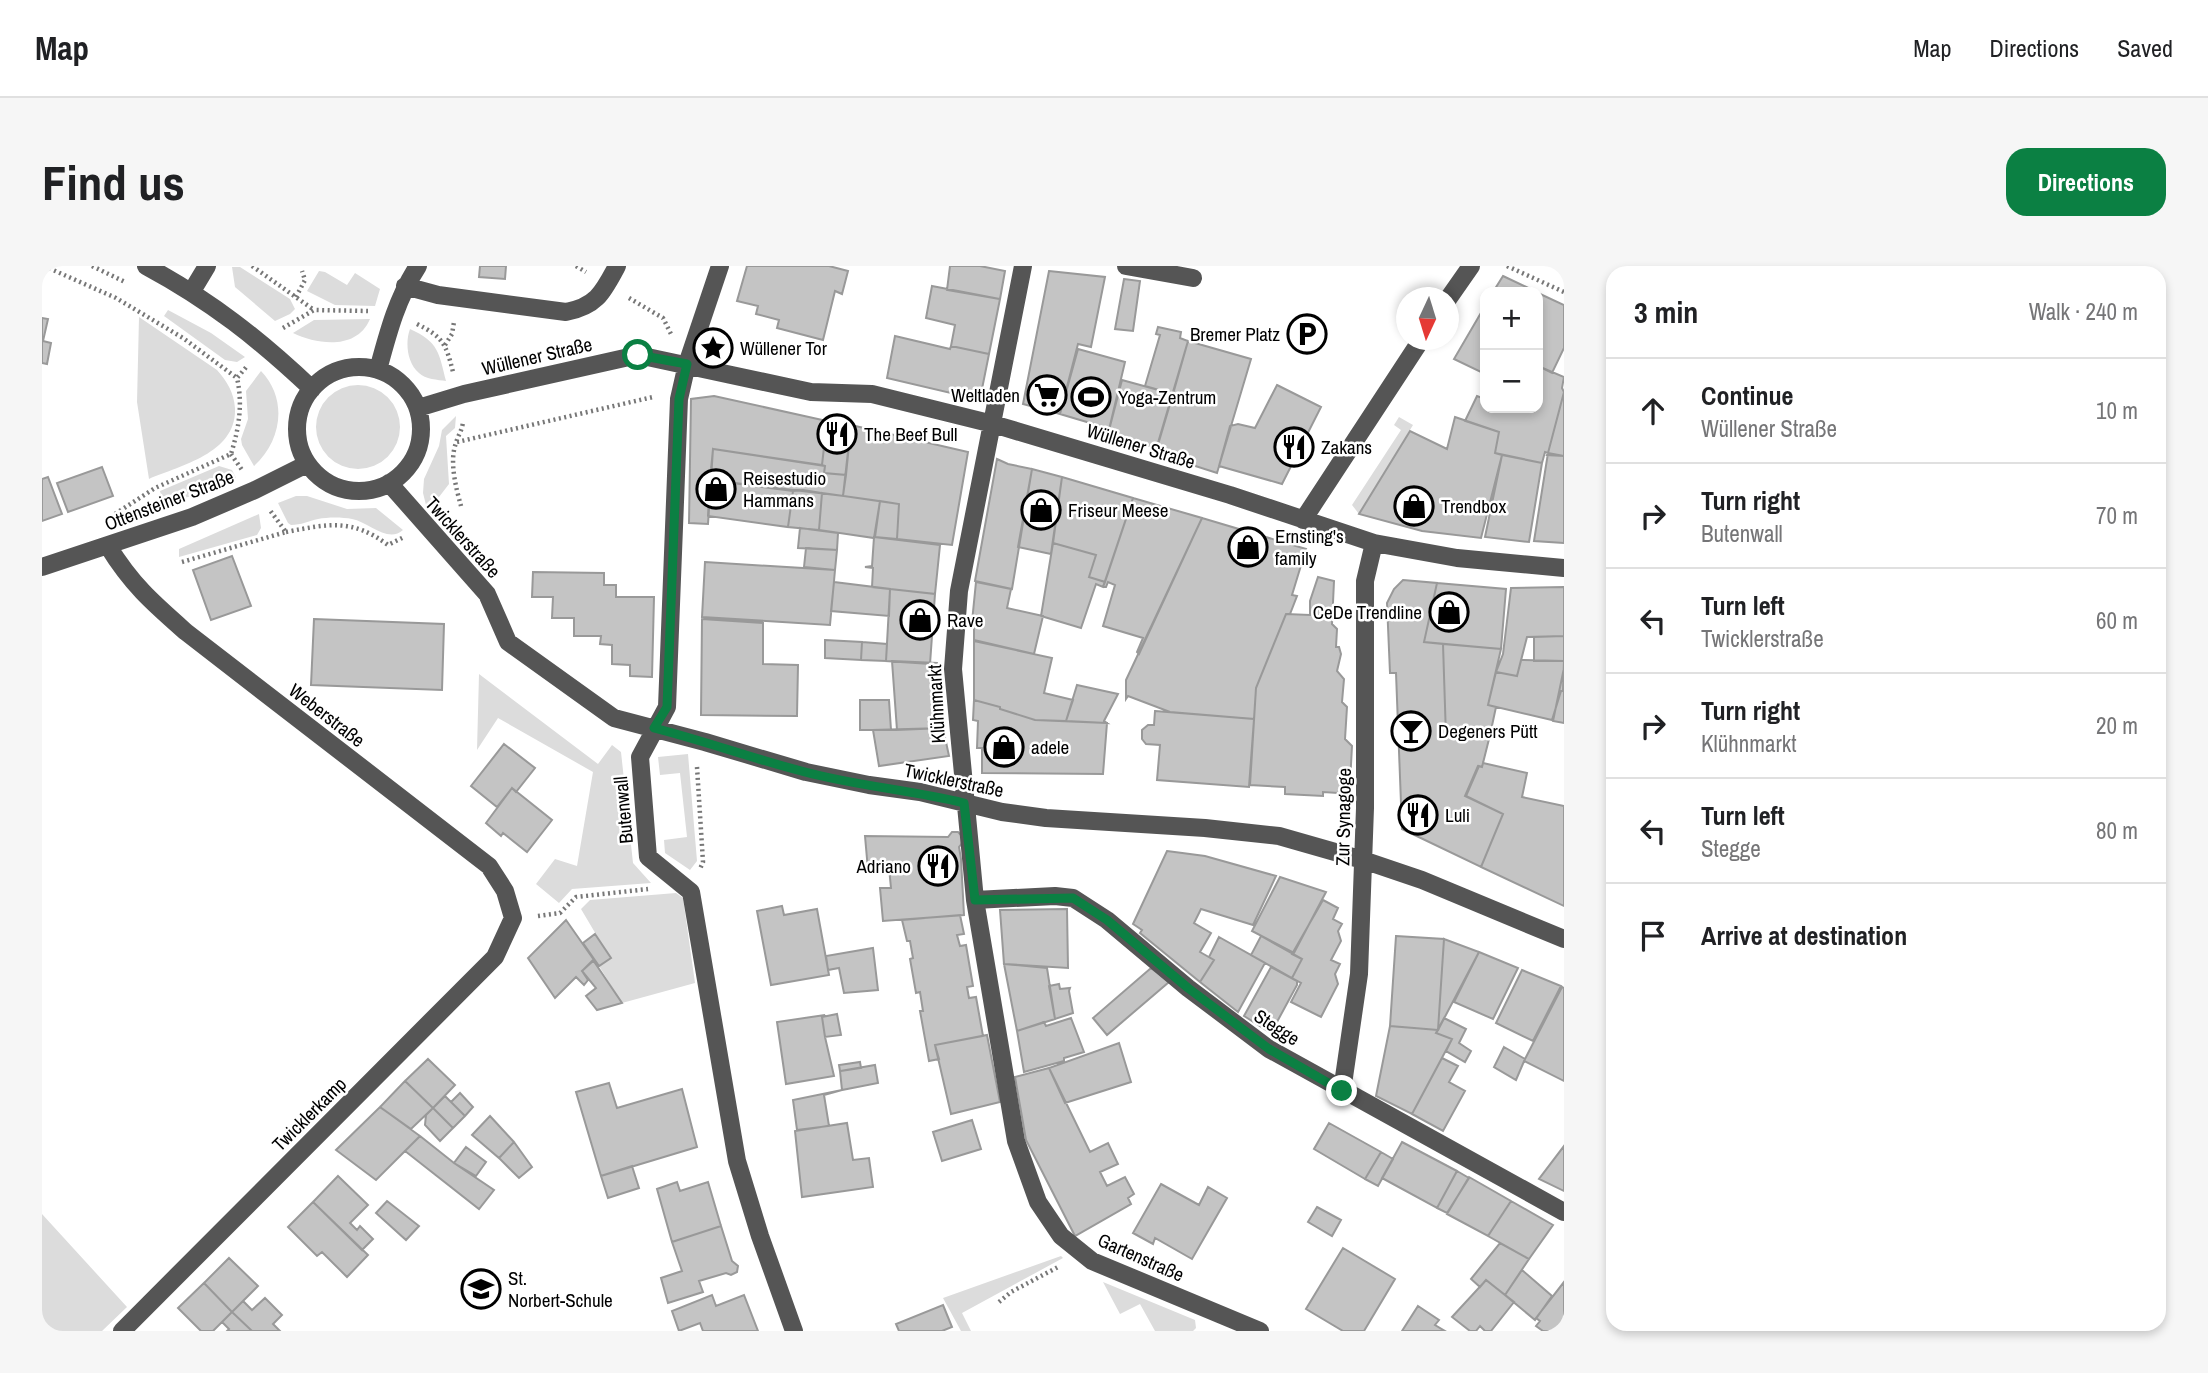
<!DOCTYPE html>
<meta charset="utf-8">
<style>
body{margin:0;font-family:"Archivo Narrow",sans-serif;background:#f6f6f6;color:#202124}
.controls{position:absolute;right:21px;top:21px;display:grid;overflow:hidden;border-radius:14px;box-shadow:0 4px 10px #0003}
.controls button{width:63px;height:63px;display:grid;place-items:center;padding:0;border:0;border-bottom:2px solid #e0e0e0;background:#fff;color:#202124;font:35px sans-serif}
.compass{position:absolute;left:1354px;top:21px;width:63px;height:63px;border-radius:50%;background:#fff;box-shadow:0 4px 10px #0003;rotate:184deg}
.stop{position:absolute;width:21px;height:21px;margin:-16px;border:5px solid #0b8043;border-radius:50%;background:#fff}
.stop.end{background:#0b8043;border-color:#fff;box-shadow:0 2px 7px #0008}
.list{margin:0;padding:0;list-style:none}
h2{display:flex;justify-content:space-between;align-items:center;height:91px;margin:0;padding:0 28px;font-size:30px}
h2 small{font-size:23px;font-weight:400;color:#757577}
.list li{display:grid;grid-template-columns:46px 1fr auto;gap:21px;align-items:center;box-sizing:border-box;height:105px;padding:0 28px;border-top:2px solid #e0e0e0}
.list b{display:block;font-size:26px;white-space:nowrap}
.list p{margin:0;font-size:23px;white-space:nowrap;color:#757577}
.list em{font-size:23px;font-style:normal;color:#757577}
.icon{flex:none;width:38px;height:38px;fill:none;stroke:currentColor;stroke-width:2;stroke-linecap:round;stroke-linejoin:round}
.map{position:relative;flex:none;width:1522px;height:1065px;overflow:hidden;border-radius:21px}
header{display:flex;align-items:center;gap:42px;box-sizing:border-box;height:98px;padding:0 35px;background:#fff;border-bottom:2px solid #e0e0e0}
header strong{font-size:33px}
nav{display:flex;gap:38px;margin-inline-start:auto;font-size:24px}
.intro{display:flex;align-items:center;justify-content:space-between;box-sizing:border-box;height:168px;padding:0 42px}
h1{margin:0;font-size:49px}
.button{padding:18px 32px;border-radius:21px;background:#0b8043;color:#fff;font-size:24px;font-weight:700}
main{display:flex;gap:42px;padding:0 42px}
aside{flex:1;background:#fff;border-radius:21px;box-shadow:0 4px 10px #0003}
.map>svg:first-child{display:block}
.green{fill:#dcdcdc}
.building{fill:#c4c4c4;stroke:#999;stroke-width:2}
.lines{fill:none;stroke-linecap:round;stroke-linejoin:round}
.path{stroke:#777;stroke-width:4.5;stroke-dasharray:2 3.5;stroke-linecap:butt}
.minor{stroke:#555;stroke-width:18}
.route{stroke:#0b8043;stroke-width:9}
.labels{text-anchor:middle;stroke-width:5;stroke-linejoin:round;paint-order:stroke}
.poi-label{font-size:19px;fill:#000;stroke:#fff;text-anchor:start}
.street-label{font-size:19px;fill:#000;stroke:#fff}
</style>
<header>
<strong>Map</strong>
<nav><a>Map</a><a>Directions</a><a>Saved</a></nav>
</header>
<div class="intro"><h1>Find us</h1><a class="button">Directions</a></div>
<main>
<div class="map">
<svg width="1522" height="1065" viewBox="0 0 1522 1065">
<rect width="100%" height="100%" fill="#fff"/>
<path class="green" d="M190 1H198L248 33 253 43 248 48 233 55 193 21Z
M277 5 283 6 305 19 313 7 338 23 333 40 293 39 265 25Z
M126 44 169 67 203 91 195 96 183 94 122 50Z
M97 51 175 104C185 115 192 127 193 142 195 187 140 199 107 213L95 136Z
M328 53C315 84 276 79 251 67L272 54Z
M368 63C397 76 397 87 404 115 396 114 383 113 377 107 365 97 363 76 368 63Z
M219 105C246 133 240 175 212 200L200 179 199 173 206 153 204 125Z
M274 161a42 42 0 1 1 84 0a42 42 0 1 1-84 0Z
M414 150 413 162 404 170 407 218 397 231 384 239 381 227 382 213 397 180 400 164Z
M1357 151 1371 159 1317 248 1310 239 1359 164 1352 159Z
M177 200 190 204 194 212 153 229 121 238 118 225Z
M254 230H265L305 243 334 242 361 264C346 278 327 256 310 253 300 251 286 251 276 253 267 255 259 259 249 259L246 257 236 237Z
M217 248 219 262 215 269 137 291V283Z
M437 408 556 498 570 479 579 486 591 597 609 617 530 623 517 637 494 618 513 593 535 600 551 506 456 452 435 484Z
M646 488 655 595 648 604 623 587 622 574 645 571 638 507 618 509 616 491Z
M634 627 641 632 653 717 580 737 557 700 568 692 539 643 548 634Z
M0 948 85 1041 60 1065H0Z
M1019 990 1021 992 920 1047 929 1065H919L901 1032Z
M1061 1016 1153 1054 1154 1062 1151 1065H1113L1098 1038 1078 1048Z"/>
<path class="building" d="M438 0H464L463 13 437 11Z
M705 0H787L806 5 800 28 793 25 781 74 735 62 737 54 714 48 716 40 695 35Z
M908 0H938L963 5 958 33 905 24Z
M1007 5 1063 11 1049 81 1036 78 1018 148 981 138Z
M1461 10 1495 26H1451Z
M1082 13 1098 15 1091 65 1073 63Z
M890 20 958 33 947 88 909 80 913 59 884 52Z
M1496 27 1522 39V82L1510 107 1496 100Z
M1443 40V108L1412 93Z
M0 52 6 53 1 75 9 77 5 98 0 97Z
M1116 61 1139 66 1138 72 1146 75 1131 128 1103 120 1118 69 1114 68Z
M853 70 908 83 909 80 947 88 940 123 930 132 845 112Z
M1146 75 1209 93 1175 207 1113 187Z
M1036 83 1083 96 1066 168 1064 167 1065 162 1018 148Z
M1496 100 1522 111 1520 122 1522 126 1506 187 1503 186 1500 197 1453 187 1457 166 1423 155 1435 130 1443 133V142H1496Z
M1080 114 1131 128 1115 182 1066 168Z
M1235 119 1279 141 1240 218 1177 200 1188 160 1196 158 1213 162Z
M1522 126V190L1505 189 1506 187Z
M672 130 785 155 780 199 671 183 666 258 647 257 649 133Z
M1413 151 1457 166 1453 187 1460 189 1439 272 1380 265 1317 248 1368 165 1405 183Z
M785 154 809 159 804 209 782 207 783 200 780 199Z
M809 159 926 186 910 279 855 273 857 238 801 230Z
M671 183 783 200 782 207 804 209 801 230 668 214Z
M1506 187 1522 190V277L1492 275Z
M1460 189 1500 197 1487 276 1443 271Z
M955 193 966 198 990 203 970 323 933 315Z
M60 201 71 230 26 246 15 217Z
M990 203 1020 211 1009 288 976 281Z
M6 211 20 248 0 255V213Z
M1020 211 1091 232 1063 316 1047 311 1054 289 1011 277Z
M668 214 751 225 746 261 666 250Z
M761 224 780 227 777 264 746 261 751 225Z
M780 227 838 235 832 272 777 264Z
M1091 232 1160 252 1097 388 1095 386 1101 372 1061 360 1073 319 1066 316 1064 321H1061Z
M838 235 857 238 855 273 833 271Z
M1160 252 1264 283 1250 329 1255 330 1248 348H1244L1214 422 1212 453 1128 446 1086 430 1084 433V414Z
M758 262 796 267 795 284 756 282Z
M832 271 898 279 893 328 830 321 831 302 823 301 830 300Z
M1011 277 1054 289 1047 311 1063 316 1061 321 1054 318 1039 362 999 350Z
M764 282 795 284 793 304 762 301Z
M190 290 209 340 169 354 151 304Z
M663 296 793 304 788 359 660 351Z
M491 306 562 307V319H574V331H612L610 411 588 410V399L570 398V379L558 378 559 370H532V352H510L511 331H490Z
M1276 311 1292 315 1290 358 1295 363 1294 381H1297L1299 388 1295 405 1302 413 1300 436 1305 441 1303 473 1310 480 1308 517 1296 527 1281 526V530L1243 528V521L1208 519 1214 422 1244 348 1268 349V335Z
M1361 314 1395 317 1382 376 1401 378 1404 471 1448 469 1440 501 1436 500 1423 530 1461 548 1439 601 1360 563 1354 407H1348L1345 337 1352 323Z
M792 316 848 323 847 350 789 345Z
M934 316 969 323 965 342 1001 350 992 388 932 374V356H930Z
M1395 317 1464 323 1459 383 1382 376Z
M1522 321V370L1485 371 1475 410 1454 406 1461 388 1469 322Z
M848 323 893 328 888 398 844 395Z
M272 353 402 358 400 424 269 419Z
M660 353 721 357V398L756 399 755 450 659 449Z
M1522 370V395H1492V371Z
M783 374 820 376 819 394 783 392Z
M932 375 1010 392 1002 427 1031 434 1024 455 993 454 958 443V441L932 434Z
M820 376 845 378 844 395 819 394Z
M1401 378 1459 383 1446 439 1454 441 1448 469 1404 471Z
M1479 394 1522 395 1521 425H1519L1510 454 1446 439 1454 406 1475 410Z
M850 395 895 397 901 462 855 464Z
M1522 402V457L1511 455Z
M1035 419 1076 428 1062 455 1065 457 1024 455Z
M818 434H847L849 464H818Z
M932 434 958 441V443L993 454 1065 457 1061 508 940 507V482H935L936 455 931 454Z
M1113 445 1212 453 1207 521 1115 514 1118 479 1104 478 1100 473V464L1106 459H1112Z
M901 462 907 490 837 500 831 464Z
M462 478 493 502 474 526 470 522 455 541 429 520Z
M1441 497 1485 507 1480 531 1522 540V640L1439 601 1461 548 1424 530 1437 500 1440 501Z
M470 522 510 554 485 586 461 567 459 570 444 557Z
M910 566H916L920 570 921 576 917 581 919 593 922 649 841 655 838 622H849L847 602 826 604 823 570 906 571Z
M1125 585 1163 590 1234 610 1211 659 1159 643 1152 657 1169 667 1158 686 1172 694 1158 716 1098 667 1100 664 1091 658Z
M1238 611 1284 626 1252 687 1210 665Z
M1281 634 1296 642 1291 653 1300 658 1296 665 1299 675 1289 694 1298 698 1293 708 1296 718 1279 751 1249 736 1259 717 1250 712 1260 693 1250 688Z
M740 640 742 649 775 643 787 709 729 719 715 645Z
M1025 643 1026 702 962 698 958 644Z
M918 649 922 668 915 669 918 680 924 679 931 720 925 721 927 732 934 731 941 770 893 779 897 793 887 795 878 745H881L878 726 874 727 868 693 871 692 868 675H865L860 654Z
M524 654 552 694 540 705 546 714 542 719 534 711 513 732 486 692Z
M553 668 569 692 557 700 541 677Z
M1219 670 1260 693 1250 712 1209 689Z
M1354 670 1402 673 1396 764 1348 760Z
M1177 671 1223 697 1196 746 1158 716 1172 694 1167 691Z
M1402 673 1437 686 1396 764Z
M831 682 836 724 802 727 797 702 786 704 784 690Z
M1437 686 1476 702 1451 753 1412 736Z
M551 694 580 737 555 744 544 730 554 722 540 705Z
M962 698 1005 702 1013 753 975 765Z
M1229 701 1255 715V719L1229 767 1202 750Z
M1109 702 1127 716 1065 769 1051 752Z
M1480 704 1519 720 1491 775 1454 757Z
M1017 718 1018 723 1028 722 1027 725 1031 747 1013 753 1007 720Z
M1520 721 1522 722V815L1482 795Z
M795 748 799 769 783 771 780 751Z
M783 749 780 751 783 771 792 810 744 818 735 756Z
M1029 752 1042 786 1022 792V795L982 806 975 765 1002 756 1004 760Z
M1402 752 1424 763 1417 777 1429 785 1423 796 1404 785 1410 773 1394 767Z
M1348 760 1396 764 1394 767 1410 773 1370 848 1334 830Z
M945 769 958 836 909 848 893 779Z
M1077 777 1089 816 1023 837 1007 802Z
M1462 781 1483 793 1474 814 1452 801Z
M1400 792 1416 800 1407 816 1423 825 1401 865 1370 848Z
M386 793 413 819 391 842 363 815Z
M818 796 819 802 798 805 797 799Z
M833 799 836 817 800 824 798 805Z
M1007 802 1048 886 1066 877 1076 898 1058 906 1065 920 1083 911 1092 928 1086 932 1089 938 1033 970 984 874 973 811Z
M363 815 391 842 369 863 338 841Z
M567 817 575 842 640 823 655 881 559 910 534 826Z
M800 824 782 829 787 860 755 864 751 834Z
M418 827 431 841 423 850 409 836Z
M403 830 423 850 411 862 391 842Z
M338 841 378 870 334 914 294 884Z
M391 842 411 862 398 875 383 859 384 849Z
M448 850 472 876 457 892 430 869Z
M930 854 939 883 900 895 891 866Z
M805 857 811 894 827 892 831 921 760 931 753 865Z
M1287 857 1339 886 1323 913 1272 883Z
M378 870 412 897 452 924 437 943 363 885Z
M472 876 490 901 477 912 457 892Z
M1360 876 1415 905 1395 942 1340 912Z
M1522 880V925L1497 913Z
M424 881 444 896 434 910 412 897Z
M1339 886 1351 893 1336 920 1323 913Z
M590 900 597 922 566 932 559 910Z
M1415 905 1427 912 1405 947 1395 942Z
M296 910 326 939 308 957 315 964 318 960 331 973 320 984 271 936Z
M1427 911 1469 935 1446 970 1405 948Z
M635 916 638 925 666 916 679 960 630 976 615 923Z
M1119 918 1157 939 1166 921 1185 932 1150 993 1113 972 1111 978 1091 967Z
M345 935 377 960 364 974 334 947Z
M1469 935 1511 959 1487 993 1446 970Z
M271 936 326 989 305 1011 280 986 275 990 246 961Z
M1275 941 1299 954 1290 970 1266 956Z
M679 960 690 995 696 1000 695 1006 689 1009 684 1007 657 1015 661 1026 626 1037 619 1012 640 1005 630 976Z
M1458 977 1487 993 1463 1029 1444 1014 1438 1021 1429 1013Z
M1301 982 1353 1013 1322 1065H1301L1264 1043Z
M187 992 216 1020 190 1046 162 1017Z
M1480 1004 1510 1030 1493 1054 1463 1029Z
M1444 1014 1472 1036 1449 1065H1443L1438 1060 1434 1065H1428L1410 1051Z
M1522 1016V1065H1501L1494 1060 1498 1055 1494 1052Z
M162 1017 190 1046 171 1065H159L136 1042Z
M670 1029 674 1040 702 1029 716 1065H661L658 1057 637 1065 630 1045Z
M223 1032 240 1049 231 1058 238 1065H210L190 1046 201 1035 210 1044Z
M901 1039 910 1061 900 1065H857L854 1058Z
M1376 1040 1397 1054 1393 1059 1403 1065H1360Z
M190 1046 210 1065H185L187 1063 180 1056Z"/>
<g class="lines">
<path class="path" d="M2 0 74 32 141 72 195 112
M50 0 83 16
M210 0 272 44
M534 0 544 6
M1465 0 1522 26
M254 31 263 14 260 5
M587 32 621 52 629 68
M375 58C401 71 404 78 411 106
M241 62 272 44 326 45
M403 79 410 68 412 56
M415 176 611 131
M189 188 200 204
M419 240C414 222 407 195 414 177 416 169 420 165 421 156
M73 248 113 222 189 188C197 162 201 138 195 112L206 99
M244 266C286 258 310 252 346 279L362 271
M140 296 244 266 227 243
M655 501 661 596 658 603
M496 650 518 647 534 631 606 623
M957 1036 969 1026 1016 1001"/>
<path class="minor" d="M104 0C169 35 217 73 270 123
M678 0 645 98 637 133 625 441 598 491 606 591 649 626 695 895 718 970 752 1065
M981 0 917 325 911 403 933 634 974 875 996 936 1019 970 1050 995 1218 1065
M1084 0 1151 12
M363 20 396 29 524 46C555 40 561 26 575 0
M150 25 165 0
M1406 33 1429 0
M255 163a62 62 0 1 1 124 0a62 62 0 1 1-124 0Z
M336 104C346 67 355 32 376 0
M376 142 422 128 596 89 769 126 830 128 951 158 1188 229 1332 277 1415 292 1522 302
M347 217 445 328 466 376 572 452 663 476 764 506 827 519 878 526 960 546 1004 552 1163 562 1237 570 1321 594 1380 614 1522 673
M1261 254 1379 74
M66 280C90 319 111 337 144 366L447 600 463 625 471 652 453 691 80 1065
M0 301 150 251 213 224 265 198
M933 634 1013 630 1031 632 1065 654 1146 722 1227 783 1522 946
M1300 825 1317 708 1323 542V315L1332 277"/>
</g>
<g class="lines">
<path class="route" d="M596 89 645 98 637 133 625 441 612 462C663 475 712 493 763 506 815 520 869 524 922 537L933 634 1031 632 1065 654 1146 722 1227 783 1300 825"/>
</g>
<defs>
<g id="parking-ring" transform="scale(2.0125)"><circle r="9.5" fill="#fff" stroke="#000" stroke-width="1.5"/><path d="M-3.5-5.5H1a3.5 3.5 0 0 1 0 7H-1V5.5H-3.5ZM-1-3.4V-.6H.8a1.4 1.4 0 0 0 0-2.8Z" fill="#000"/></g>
<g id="sight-ring" transform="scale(2.0125)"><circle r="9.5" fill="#fff" stroke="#000" stroke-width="1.5"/><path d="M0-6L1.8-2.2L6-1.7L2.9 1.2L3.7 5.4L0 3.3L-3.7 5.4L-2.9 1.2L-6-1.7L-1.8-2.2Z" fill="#000"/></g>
<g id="supermarket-ring" transform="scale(2.0125)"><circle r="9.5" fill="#fff" stroke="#000" stroke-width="1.5"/><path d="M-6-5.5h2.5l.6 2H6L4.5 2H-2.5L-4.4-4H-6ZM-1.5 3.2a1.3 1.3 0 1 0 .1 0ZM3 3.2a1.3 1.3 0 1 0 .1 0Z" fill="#000"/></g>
<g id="stadium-ring" transform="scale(2.0125)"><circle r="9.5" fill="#fff" stroke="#000" stroke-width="1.5"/><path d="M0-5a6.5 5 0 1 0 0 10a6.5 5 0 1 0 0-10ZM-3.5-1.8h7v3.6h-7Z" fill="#000"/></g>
<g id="restaurant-ring" transform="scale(2.0125)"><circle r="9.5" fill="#fff" stroke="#000" stroke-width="1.5"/><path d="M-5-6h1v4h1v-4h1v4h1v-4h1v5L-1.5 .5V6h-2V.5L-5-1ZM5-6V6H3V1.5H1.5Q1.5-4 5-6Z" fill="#000"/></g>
<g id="shop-ring" transform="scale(2.0125)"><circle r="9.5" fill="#fff" stroke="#000" stroke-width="1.5"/><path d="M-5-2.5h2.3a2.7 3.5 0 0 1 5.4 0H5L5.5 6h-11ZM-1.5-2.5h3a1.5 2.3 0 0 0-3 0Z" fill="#000"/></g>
<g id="bar-ring" transform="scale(2.0125)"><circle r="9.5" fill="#fff" stroke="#000" stroke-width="1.5"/><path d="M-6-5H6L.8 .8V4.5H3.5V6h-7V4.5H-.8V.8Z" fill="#000"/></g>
<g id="school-ring" transform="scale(2.0125)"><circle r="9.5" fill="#fff" stroke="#000" stroke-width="1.5"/><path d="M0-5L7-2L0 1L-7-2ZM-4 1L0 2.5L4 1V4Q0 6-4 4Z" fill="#000"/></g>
</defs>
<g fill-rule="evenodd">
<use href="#parking-ring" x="1265" y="68"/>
<use href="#sight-ring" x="671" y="82"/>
<use href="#supermarket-ring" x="1005" y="129"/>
<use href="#stadium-ring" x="1049" y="131"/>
<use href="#restaurant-ring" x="795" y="168"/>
<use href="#restaurant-ring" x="1252" y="181"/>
<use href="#shop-ring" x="674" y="223"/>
<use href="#shop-ring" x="1372" y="240"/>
<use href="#shop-ring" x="999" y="244"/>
<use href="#shop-ring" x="1206" y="281"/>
<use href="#shop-ring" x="1407" y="346"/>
<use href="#shop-ring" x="878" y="354"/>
<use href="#bar-ring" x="1369" y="465"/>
<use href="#shop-ring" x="962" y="481"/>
<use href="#restaurant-ring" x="1376" y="549"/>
<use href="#restaurant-ring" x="896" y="600"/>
<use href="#school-ring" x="439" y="1023"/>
</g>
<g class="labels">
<g class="poi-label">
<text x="1238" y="75" text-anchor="end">Bremer Platz</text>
<text x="698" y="89">Wüllener Tor</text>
<text x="978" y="136" text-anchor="end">Weltladen</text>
<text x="1076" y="138">Yoga-Zentrum</text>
<text x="822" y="175">The Beef Bull</text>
<text x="1279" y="188">Zakans</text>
<text x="701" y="219">Reisestudio<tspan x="701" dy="22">Hammans</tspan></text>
<text x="1399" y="247">Trendbox</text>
<text x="1026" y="251">Friseur Meese</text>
<text x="1233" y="277">Ernsting's<tspan x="1233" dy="22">family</tspan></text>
<text x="1380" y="353" text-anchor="end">CeDe Trendline</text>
<text x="905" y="361">Rave</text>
<text x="1396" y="472">Degeners Pütt</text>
<text x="989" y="488">adele</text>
<text x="1403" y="556">Luli</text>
<text x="869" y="607" text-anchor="end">Adriano</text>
<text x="466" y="1019">St.<tspan x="466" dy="22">Norbert-Schule</tspan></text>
</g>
<g class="street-label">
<text transform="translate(495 90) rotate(-13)" y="7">Wüllener Straße</text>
<text transform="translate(1099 180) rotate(17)" y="7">Wüllener Straße</text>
<text transform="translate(127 234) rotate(-21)" y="7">Ottensteiner Straße</text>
<text transform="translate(421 271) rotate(48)" y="7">Twicklerstraße</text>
<text transform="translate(894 438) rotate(-93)" y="7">Klühnmarkt</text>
<text transform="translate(285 449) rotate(38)" y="7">Weberstraße</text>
<text transform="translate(912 514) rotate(12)" y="7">Twicklerstraße</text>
<text transform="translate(581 544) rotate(-95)" y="7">Butenwall</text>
<text transform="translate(1301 551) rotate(-89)" y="7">Zur Synagoge</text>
<text transform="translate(1235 761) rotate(33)" y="7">Stegge</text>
<text transform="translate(267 848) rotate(-45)" y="7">Twicklerkamp</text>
<text transform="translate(1099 991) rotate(24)" y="7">Gartenstraße</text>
</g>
</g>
</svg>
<div class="controls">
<button>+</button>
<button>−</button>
</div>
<svg class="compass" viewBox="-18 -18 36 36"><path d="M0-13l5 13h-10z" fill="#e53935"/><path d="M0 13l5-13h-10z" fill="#757577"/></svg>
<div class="stop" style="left:596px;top:89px"></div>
<div class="stop end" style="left:1300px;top:825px"></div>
</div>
<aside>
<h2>3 min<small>Walk · 240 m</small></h2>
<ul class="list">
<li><svg class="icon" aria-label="ahead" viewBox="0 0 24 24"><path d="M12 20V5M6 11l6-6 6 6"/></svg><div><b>Continue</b><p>Wüllener Straße</p></div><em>10 m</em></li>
<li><svg class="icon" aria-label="right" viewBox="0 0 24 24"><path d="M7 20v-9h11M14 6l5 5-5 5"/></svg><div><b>Turn right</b><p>Butenwall</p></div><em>70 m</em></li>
<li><svg class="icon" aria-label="left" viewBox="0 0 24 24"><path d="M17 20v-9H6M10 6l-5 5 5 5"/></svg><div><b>Turn left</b><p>Twicklerstraße</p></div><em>60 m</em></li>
<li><svg class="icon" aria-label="right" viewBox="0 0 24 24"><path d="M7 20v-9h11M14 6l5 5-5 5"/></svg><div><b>Turn right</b><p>Klühnmarkt</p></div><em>20 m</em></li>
<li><svg class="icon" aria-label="left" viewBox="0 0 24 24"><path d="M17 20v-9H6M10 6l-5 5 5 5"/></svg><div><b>Turn left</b><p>Stegge</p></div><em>80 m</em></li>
<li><svg class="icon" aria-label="arrive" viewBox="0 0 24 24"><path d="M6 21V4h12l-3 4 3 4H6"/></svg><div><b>Arrive at destination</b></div></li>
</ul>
</aside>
</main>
